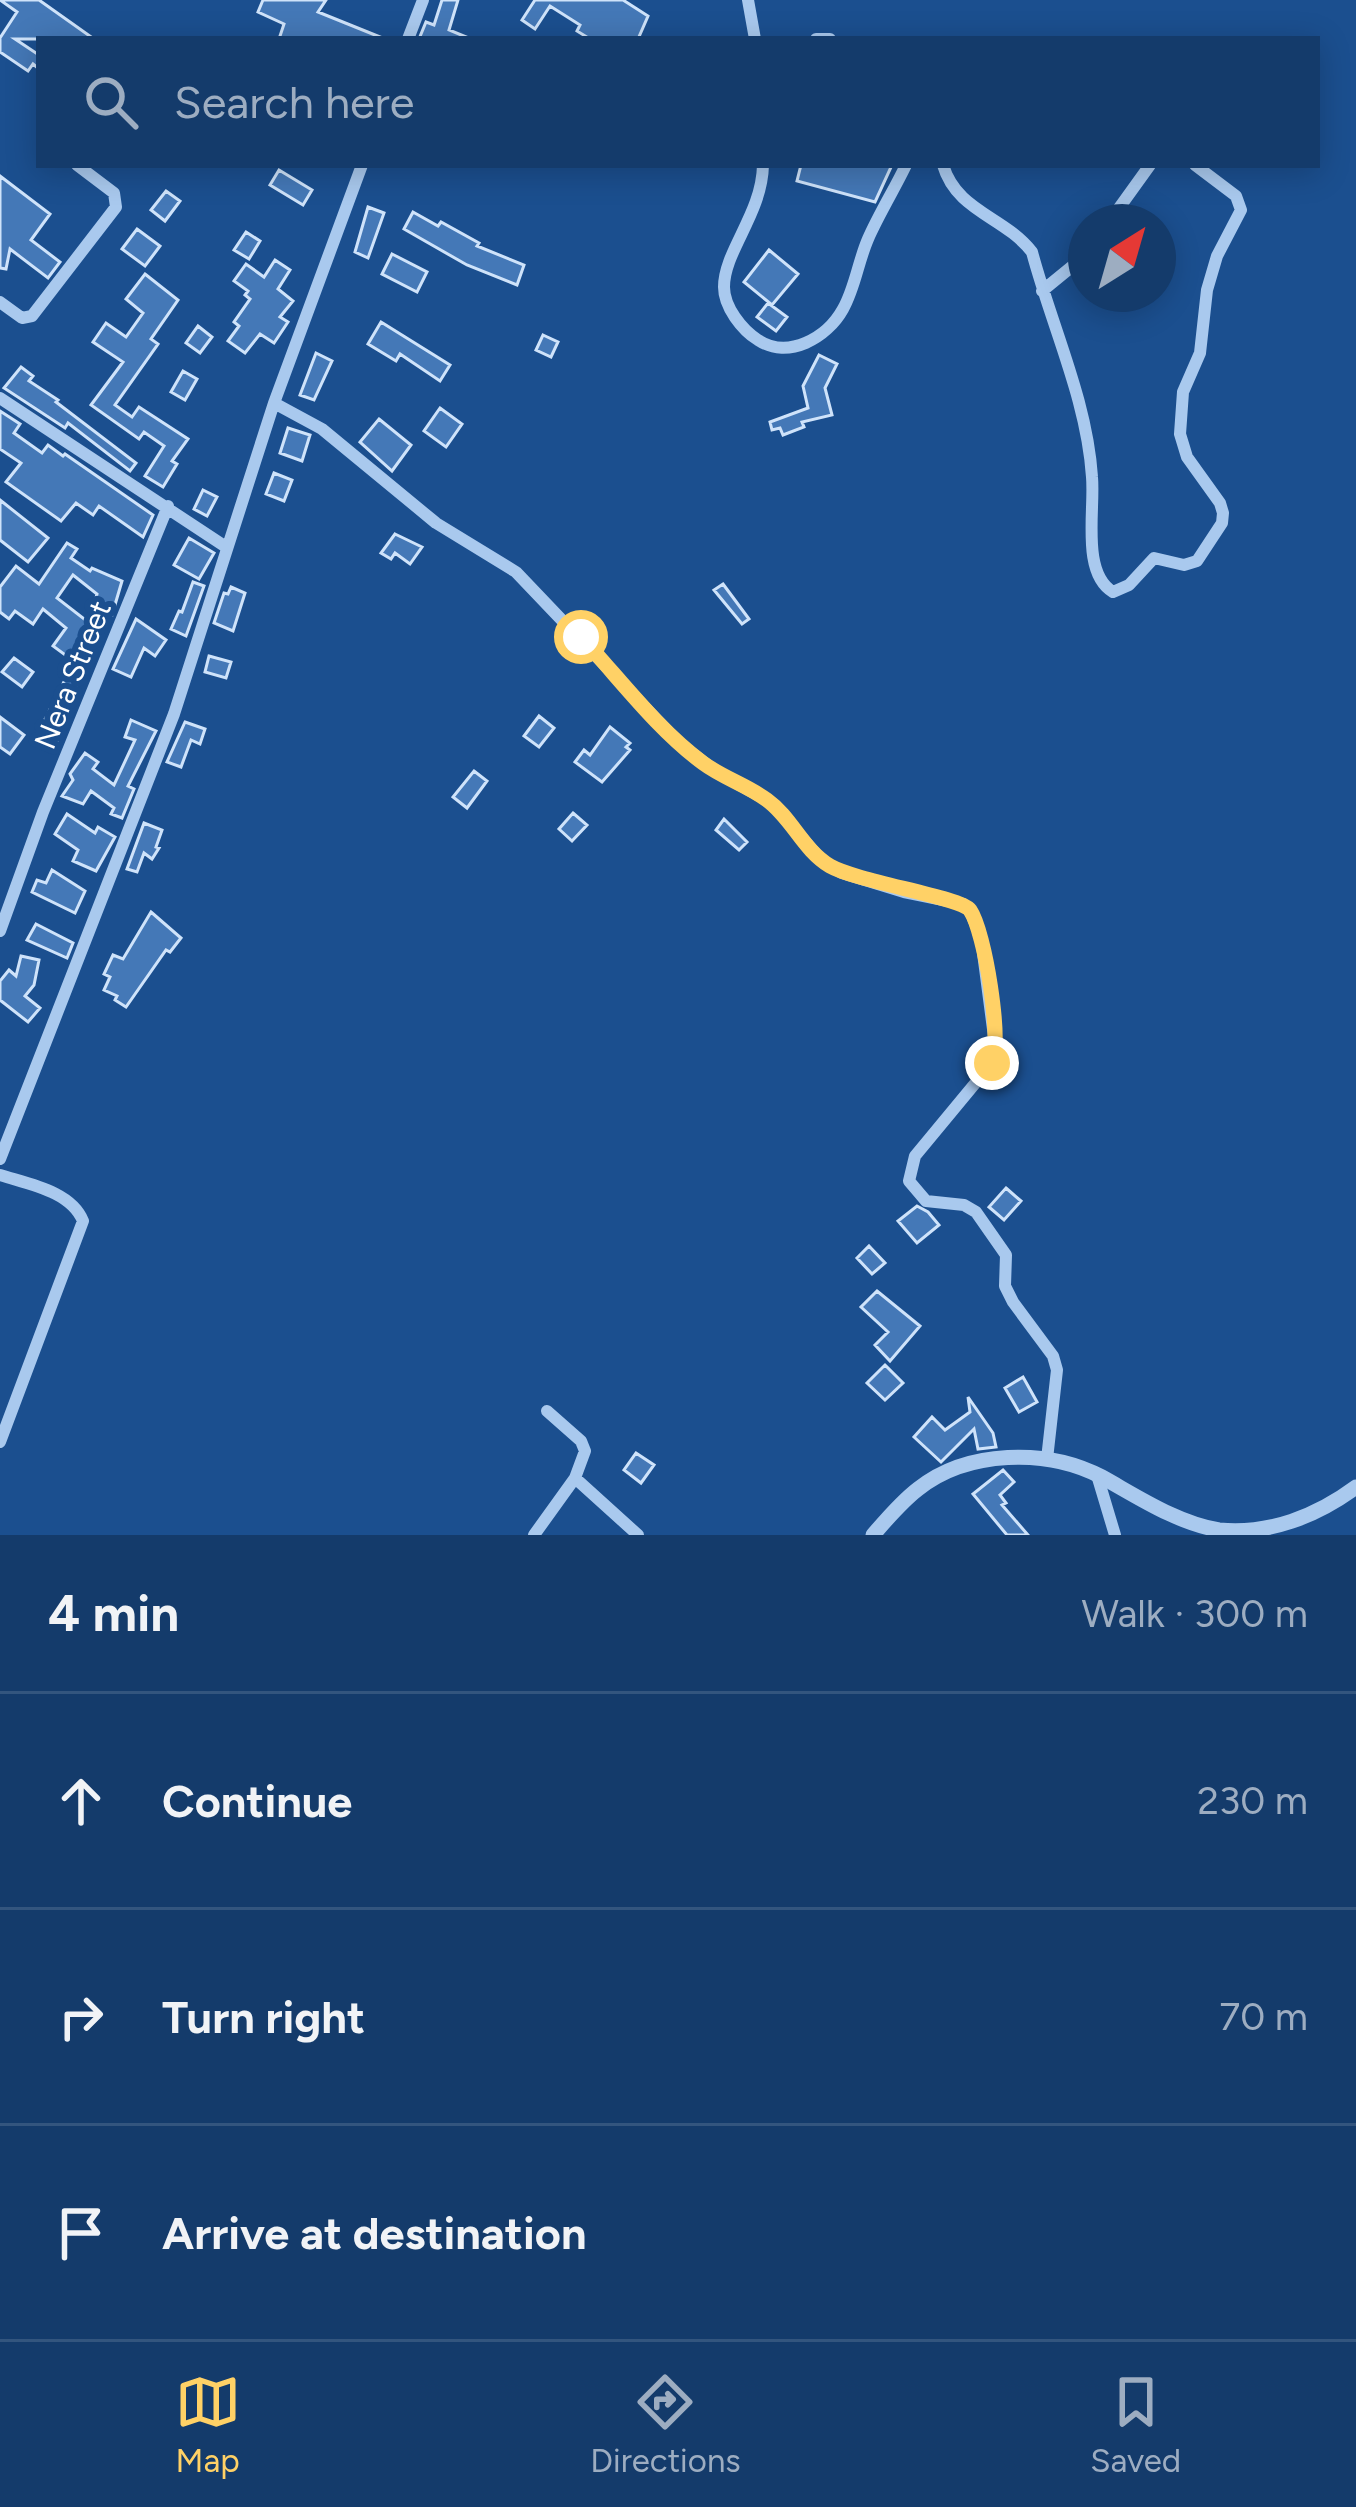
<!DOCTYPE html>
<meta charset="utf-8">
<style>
body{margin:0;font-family:Figtree,sans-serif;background:#214673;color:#f1f3f6}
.compass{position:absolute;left:1068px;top:204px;width:108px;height:108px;border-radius:50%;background:#143b6b;box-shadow:0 6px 30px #0003;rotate:37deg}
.stop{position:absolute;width:36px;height:36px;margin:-27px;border:9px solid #ffd166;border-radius:50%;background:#fff}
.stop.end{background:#ffd166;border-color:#fff;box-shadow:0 3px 12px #0008}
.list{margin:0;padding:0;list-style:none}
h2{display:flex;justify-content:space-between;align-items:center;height:156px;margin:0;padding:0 48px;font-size:51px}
h2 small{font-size:39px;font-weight:400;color:#9dadc1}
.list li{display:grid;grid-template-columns:78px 1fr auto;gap:36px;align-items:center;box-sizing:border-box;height:216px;padding:0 48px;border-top:3px solid #33557e}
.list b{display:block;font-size:45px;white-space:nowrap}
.list em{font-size:39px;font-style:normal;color:#9dadc1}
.icon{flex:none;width:66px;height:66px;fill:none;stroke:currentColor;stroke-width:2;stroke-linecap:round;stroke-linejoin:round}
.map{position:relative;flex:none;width:1356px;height:1535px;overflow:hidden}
.search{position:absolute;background:#143b6b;box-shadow:0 6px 30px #0003;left:36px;right:36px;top:36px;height:132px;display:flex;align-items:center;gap:30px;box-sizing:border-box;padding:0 42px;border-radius:0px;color:#9dadc1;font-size:45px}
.sheet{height:804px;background:#143b6b}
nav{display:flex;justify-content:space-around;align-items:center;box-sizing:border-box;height:168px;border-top:3px solid #33557e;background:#143b6b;font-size:33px;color:#9dadc1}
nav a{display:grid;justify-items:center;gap:6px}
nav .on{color:#ffd166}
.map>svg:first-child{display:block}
.building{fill:#4478b7;stroke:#cfe3fa;stroke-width:3}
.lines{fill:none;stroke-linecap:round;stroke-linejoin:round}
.minor{stroke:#a9c9ee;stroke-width:12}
.tertiary{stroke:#a9c9ee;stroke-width:15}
.route{stroke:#ffd166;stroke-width:15}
.labels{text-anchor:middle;stroke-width:12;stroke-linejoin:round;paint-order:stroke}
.street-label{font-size:30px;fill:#fff;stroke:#1b4f8f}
</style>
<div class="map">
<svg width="1356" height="1535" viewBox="0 0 1356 1535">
<rect width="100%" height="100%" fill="#1b4f8f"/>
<path class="building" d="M0 0H39L94 39H15L39 55V69L33 64 28 71 0 52V38L17 12Z
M263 0H326L318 12 385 39H279L284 24 258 12Z
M442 0H458L449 30 471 39H419L426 22 434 25Z
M535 0H623L648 16 638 39H590L577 31 580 25 550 6 535 29 522 20Z
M801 165H892L875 202 797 181Z
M279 170 312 190 303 205 270 185Z
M0 176 50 214 31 240 60 262 48 278 10 249 6 269 0 268Z
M166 191 180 201 165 221 151 210Z
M368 207 384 213 368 258 355 252Z
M413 212 438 226 441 222 479 243 477 246 524 265 517 285 467 265 404 229Z
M137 229 160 246 145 266 122 249Z
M246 232 260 241 249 259 234 250Z
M769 250 798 274 772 305 744 282Z
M392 254 427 272 417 292 382 274Z
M275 260 290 270 278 289 293 301 280 317 288 322 274 343 260 334 245 353 228 341 239 326 234 322 250 299 245 295 248 291 234 281 246 264 264 277Z
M145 274 178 300 151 339 158 344 115 405 132 417 139 407 188 439 172 461 177 464 163 487 145 476 164 446 144 432 139 439 91 405 123 362 93 342 106 323 126 337 143 313 126 299Z
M768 303 787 317 776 331 757 317Z
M381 322 450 365 440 381 400 354 396 361 368 344Z
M198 326 212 337 200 353 186 343Z
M543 335 558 342 551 357 536 350Z
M316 353 332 361 314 400 300 395Z
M819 355 837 364 825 388 832 415 802 422 804 427 783 435 780 428 772 430 770 422 808 408 803 386Z
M21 367 33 376 29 381 58 400 56 402 136 463 130 471 68 423 65 428 4 388Z
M183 371 197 379 185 400 171 392Z
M440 408 462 424 446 447 424 431Z
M0 411 20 424 14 433 42 453 48 445 63 456 65 454 153 515 143 537 99 506 93 515 76 503 61 521 6 482 21 463 0 449Z
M379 419 411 445 392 471 360 442Z
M288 428 310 435 302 461 280 453Z
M274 473 292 480 284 501 266 494Z
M203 490 217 497 207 516 194 509Z
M0 500 48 538 28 562 0 540Z
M395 534 422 547 410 564 395 553 391 559 381 553Z
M189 538 214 553 199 579 174 565Z
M67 543 77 549 71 558 90 571 92 568 122 581 112 615 93 609 97 594 73 575 57 598 101 632 92 644 87 640 72 660 53 646 66 628 43 609 33 624 15 611 9 619 0 612V587L16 566 39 584Z
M193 582 204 586 186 636 171 629 179 611 182 612Z
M723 584 749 619 742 624 714 590Z
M231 587 245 593 233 631 214 623 224 593 228 594Z
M136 619 166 640 155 656 144 648 131 677 113 669Z
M209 656 231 662 226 678 205 672Z
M14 658 33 672 22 687 2 672Z
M73 664 85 672 69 697 75 700 54 748 35 739Z
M539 716 554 728 539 747 524 736Z
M0 717 24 735 10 754 0 747Z
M131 720 156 731 128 786 134 789 122 818 111 814 114 808 91 791 83 804 62 796 73 780 70 774 85 753 98 762 93 769 114 785 135 740 125 737Z
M185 722 205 729 200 744 191 740 181 767 167 762Z
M610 727 630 743 626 747 630 750 602 782 575 762 584 750 590 755Z
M474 771 487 781 467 808 453 797Z
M573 813 587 825 572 841 559 829Z
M67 814 95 833 98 827 115 837 96 871 73 861 78 850 55 834Z
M724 819 747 842 739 850 716 830Z
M144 823 162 830 156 847 159 848 152 859 144 853 137 872 127 869Z
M52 870 85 891 75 913 32 892 37 880 46 883Z
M151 912 181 938 170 952 166 950 126 1007 115 1000 117 996 104 990 110 977 104 974 113 955 123 959Z
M36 924 73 943 67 958 27 940Z
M21 956 39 960 34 985 25 996 40 1008 28 1022 0 1000V981L9 970 16 976Z
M1006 1188 1021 1201 1004 1220 989 1207Z
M917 1206 928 1212 939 1225 917 1243 898 1221Z
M869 1246 885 1263 872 1274 857 1258Z
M877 1291 920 1326 890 1361 875 1345 888 1332 861 1307Z
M885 1365 903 1383 885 1400 867 1383Z
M1023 1377 1037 1402 1019 1412 1005 1388Z
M968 1397 993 1433 996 1447 978 1449 974 1429 941 1462 914 1437 932 1417 945 1430 970 1412Z
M636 1453 654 1465 641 1483 624 1470Z
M1003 1470 1014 1482 1000 1495 1006 1503 1002 1505 1028 1535H1007L973 1494Z"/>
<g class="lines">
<path class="minor" d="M748 0 755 39
M408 39 423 0
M816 39H830
M763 165C762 214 724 251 724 287 724 307 742 330 758 340 788 360 827 338 843 309 855 288 858 262 868 239 879 214 894 190 906 165
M943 165C957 212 1004 216 1032 252 1052 327 1087 400 1092 477 1095 510 1081 573 1113 592L1129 585 1154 558 1184 565 1197 561 1222 523 1223 513 1220 503 1187 457 1180 434 1183 392 1200 353 1207 290 1217 256 1241 210 1236 196 1195 165
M1109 222 1150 165
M1042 291 1086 255
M0 302 22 318 32 316 116 207 114 193 77 165
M0 398 226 547
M274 403 322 429 436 523 516 572 679 743 718 773 772 803 823 862 842 873 904 892 963 904 970 911 981 938 996 1052 992 1063 915 1156 909 1181 926 1201 964 1205 976 1212 1006 1255 1005 1286 1013 1302 1053 1356 1057 1370 1047 1459
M0 931 43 812 168 506
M0 1159 174 714 274 403 362 165
M0 1175C28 1184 71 1191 83 1221L0 1442
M1097 1475 1115 1535
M575 1478 638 1535
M534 1535 575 1478 585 1451 581 1441 547 1411"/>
<path class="tertiary" d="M873 1535C887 1519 901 1502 918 1489 967 1450 1047 1448 1102 1477 1138 1497 1177 1523 1219 1530 1269 1535 1317 1516 1356 1487"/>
</g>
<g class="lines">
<path class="route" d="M581 637C620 679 657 729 703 763 723 778 747 785 767 800 792 818 803 850 830 866 858 882 960 897 970 910 985 932 1002 1039 992 1063"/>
</g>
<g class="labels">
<g class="street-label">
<text transform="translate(73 675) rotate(-68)" y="10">Nera Street</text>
</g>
</g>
</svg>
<svg class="compass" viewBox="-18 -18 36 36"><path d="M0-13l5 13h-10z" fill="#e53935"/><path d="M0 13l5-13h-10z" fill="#9dadc1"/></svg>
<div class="stop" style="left:581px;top:637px"></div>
<div class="stop end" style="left:992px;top:1063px"></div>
<div class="search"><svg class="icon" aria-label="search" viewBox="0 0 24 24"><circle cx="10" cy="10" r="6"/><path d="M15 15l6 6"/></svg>Search here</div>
</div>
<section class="sheet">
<h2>4 min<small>Walk · 300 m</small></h2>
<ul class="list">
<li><svg class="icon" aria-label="ahead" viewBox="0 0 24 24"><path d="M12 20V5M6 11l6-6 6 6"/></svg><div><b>Continue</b></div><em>230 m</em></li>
<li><svg class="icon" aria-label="right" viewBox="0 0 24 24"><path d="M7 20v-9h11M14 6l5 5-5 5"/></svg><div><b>Turn right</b></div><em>70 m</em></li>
<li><svg class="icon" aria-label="arrive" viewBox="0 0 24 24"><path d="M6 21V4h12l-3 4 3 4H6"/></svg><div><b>Arrive at destination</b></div></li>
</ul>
</section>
<nav>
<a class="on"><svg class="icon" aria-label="map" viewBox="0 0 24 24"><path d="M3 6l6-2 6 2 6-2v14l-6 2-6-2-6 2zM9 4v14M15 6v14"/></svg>Map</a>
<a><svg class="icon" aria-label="directions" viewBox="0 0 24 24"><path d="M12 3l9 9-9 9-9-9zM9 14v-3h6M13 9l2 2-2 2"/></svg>Directions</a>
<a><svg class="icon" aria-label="saved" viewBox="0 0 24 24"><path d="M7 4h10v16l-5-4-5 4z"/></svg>Saved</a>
</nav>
